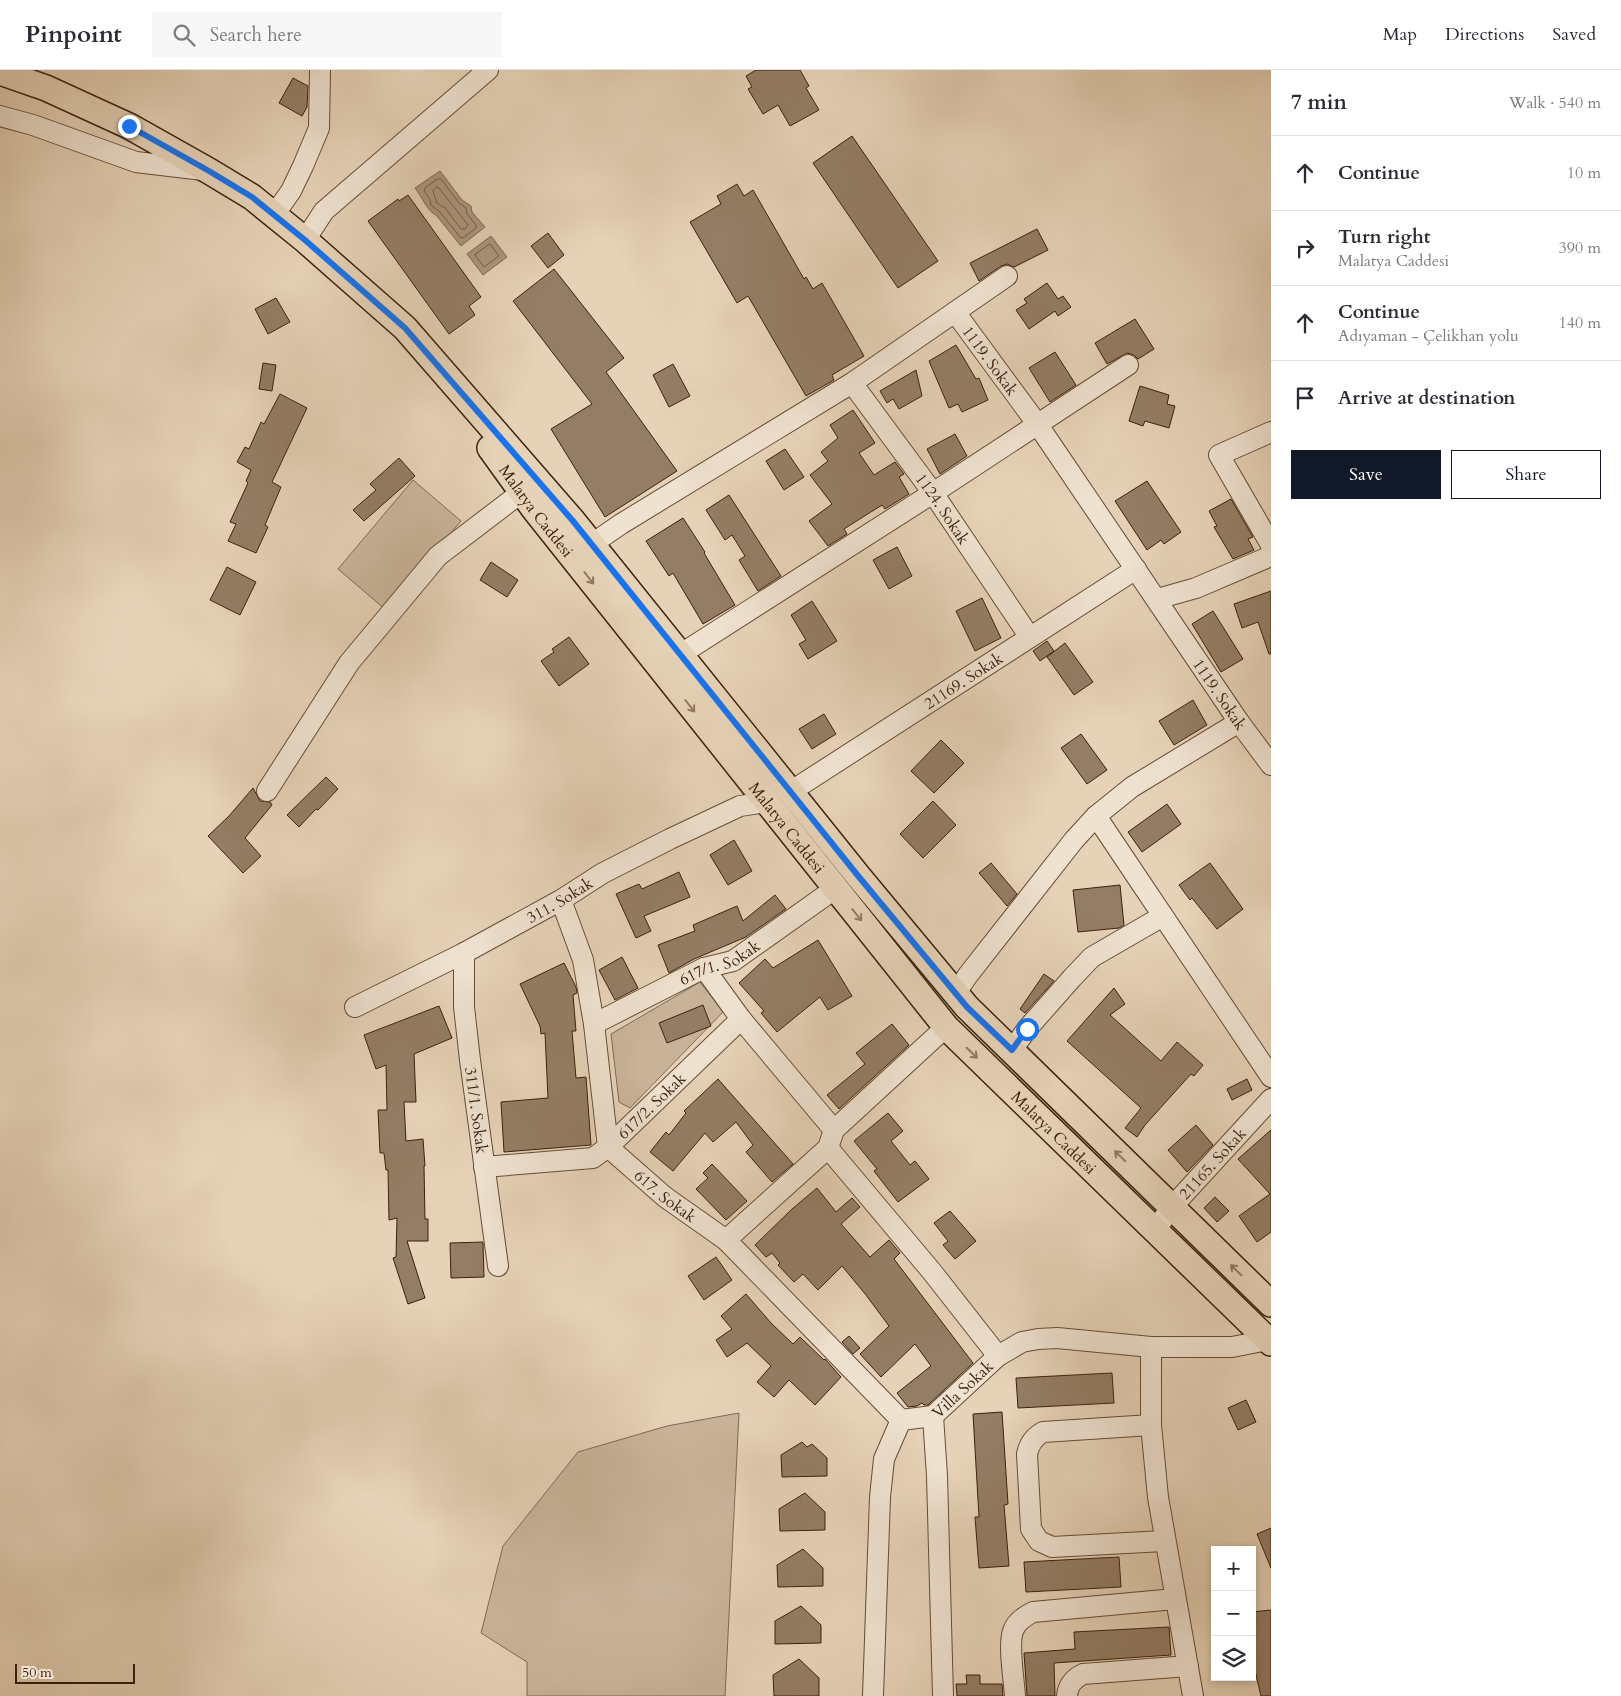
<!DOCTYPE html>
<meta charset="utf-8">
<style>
body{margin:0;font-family:Cardo,serif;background:#f7f7f7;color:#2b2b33}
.controls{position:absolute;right:15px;bottom:15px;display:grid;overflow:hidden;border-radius:0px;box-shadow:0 2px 8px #0003}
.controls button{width:45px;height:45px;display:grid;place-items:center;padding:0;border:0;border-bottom:1px solid #e1e1e2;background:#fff;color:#2b2b33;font:25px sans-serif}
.scale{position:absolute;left:15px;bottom:12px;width:120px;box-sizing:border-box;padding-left:5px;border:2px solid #3c210c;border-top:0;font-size:14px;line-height:18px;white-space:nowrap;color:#3c210c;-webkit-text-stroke:4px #efe2d0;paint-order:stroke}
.stop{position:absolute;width:15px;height:15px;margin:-11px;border:4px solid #1a73e8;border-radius:50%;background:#fff}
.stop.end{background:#1a73e8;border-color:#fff;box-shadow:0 1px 5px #0008}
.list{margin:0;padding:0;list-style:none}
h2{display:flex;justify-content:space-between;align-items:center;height:65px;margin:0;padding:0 20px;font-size:21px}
h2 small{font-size:16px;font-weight:400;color:#7c7c81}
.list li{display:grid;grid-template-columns:32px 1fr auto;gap:15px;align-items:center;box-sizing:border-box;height:75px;padding:0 20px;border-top:1px solid #e1e1e2}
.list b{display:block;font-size:19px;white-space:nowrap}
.list p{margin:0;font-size:16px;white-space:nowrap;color:#7c7c81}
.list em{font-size:16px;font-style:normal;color:#7c7c81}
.actions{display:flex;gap:10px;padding:15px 20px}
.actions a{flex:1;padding:11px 0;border:1px solid #111827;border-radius:0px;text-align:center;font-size:18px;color:#111827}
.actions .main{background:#111827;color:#fff}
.icon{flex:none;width:28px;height:28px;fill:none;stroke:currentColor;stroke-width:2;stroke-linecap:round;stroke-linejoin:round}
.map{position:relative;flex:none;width:1271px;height:1626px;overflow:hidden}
header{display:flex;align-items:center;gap:30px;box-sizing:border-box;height:70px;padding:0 25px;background:#fff;border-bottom:1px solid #e1e1e2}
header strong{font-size:24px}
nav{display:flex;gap:28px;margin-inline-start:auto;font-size:18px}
.search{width:350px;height:45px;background:#f7f7f7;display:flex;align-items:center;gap:12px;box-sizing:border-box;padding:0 18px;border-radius:0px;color:#7c7c81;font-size:19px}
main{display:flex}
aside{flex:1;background:#fff}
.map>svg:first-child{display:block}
.green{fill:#c9b49a;stroke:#826a53}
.water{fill:#ac967d;stroke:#7f6750}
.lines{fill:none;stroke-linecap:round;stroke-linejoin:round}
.shore{stroke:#745c44;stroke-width:1}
.building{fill:#947d65;stroke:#3c210c}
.minor-casing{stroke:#664d37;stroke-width:22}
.major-casing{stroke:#3c210c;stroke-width:28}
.minor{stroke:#efe2d0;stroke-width:20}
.major{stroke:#e6d2b7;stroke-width:25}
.oneway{stroke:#917a62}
.route{stroke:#1a73e8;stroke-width:6}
.labels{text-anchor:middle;stroke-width:5;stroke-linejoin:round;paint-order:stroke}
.street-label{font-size:16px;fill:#3c210c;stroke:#efe2d0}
</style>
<header>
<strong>Pinpoint</strong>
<div class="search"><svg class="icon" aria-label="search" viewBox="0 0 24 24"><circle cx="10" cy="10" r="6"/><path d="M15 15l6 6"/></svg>Search here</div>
<nav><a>Map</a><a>Directions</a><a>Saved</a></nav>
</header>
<main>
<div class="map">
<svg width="1271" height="1626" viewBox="0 0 1271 1626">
<rect width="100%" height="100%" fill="#e6d2b7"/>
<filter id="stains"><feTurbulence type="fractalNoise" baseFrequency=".004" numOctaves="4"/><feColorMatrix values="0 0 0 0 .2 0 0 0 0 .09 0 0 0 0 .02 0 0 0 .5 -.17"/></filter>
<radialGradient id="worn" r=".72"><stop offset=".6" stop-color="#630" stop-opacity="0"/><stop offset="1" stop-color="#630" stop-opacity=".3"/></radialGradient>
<path class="green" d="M413 410 461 451 386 540 338 499Z
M700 912 723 942 630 1038 619 1032 611 964Z
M739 1343 725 1626H527V1592L481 1563 503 1476 578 1382 667 1356Z"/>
<path class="water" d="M440 101 462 130 471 136 472 142 485 157 461 176 436 145C428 142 422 127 415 118Z
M491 166 507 187 483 205 467 184Z"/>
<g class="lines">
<path class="shore" d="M438 109H441L459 133 466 138 467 144 476 155V158L463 168 460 167 440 142 431 135 430 129 424 121 425 118Z
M437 117 439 118C449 131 458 142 468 155L465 159H461L445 138 437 133 433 121Z
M490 174 499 186 484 197 475 185Z"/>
</g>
<path class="building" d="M756 0H800L809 16 806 18 819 40 790 56 778 35 763 44 748 19 752 17 746 6Z
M293 8 308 16 307 37 302 46 279 33Z
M852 66 938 191 898 218 813 93Z
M737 114 744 126 753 120 804 209 806 207 813 219 822 213 864 286 832 305 834 310 806 326 748 226 737 233 690 152 721 134 717 126Z
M408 125 481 227 469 236 475 245 449 264 368 151 398 129 399 131Z
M1037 159 1048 180 1014 197 1007 194 1001 196 979 211 970 193Z
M548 163 564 185 548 198 531 176Z
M554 199 624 288 606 302 677 401 605 447 551 359 592 334 513 231Z
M1047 213 1058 229 1063 226 1071 237 1058 246 1055 241 1029 259 1016 240 1027 233 1024 229Z
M276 228 290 252 268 264 255 239Z
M1135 249 1154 279 1138 289 1134 285 1127 283 1107 294 1095 273Z
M956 275 976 309 979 308 988 330 962 342 958 334 949 338 929 291Z
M1055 282 1076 315 1050 332 1029 298Z
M263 293 276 295 272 321 259 319Z
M673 294 690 326 669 337 653 305Z
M916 300 922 326 899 339 893 329 887 333 880 321Z
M1140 316 1169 325 1167 334 1175 336 1169 358 1145 351 1143 356 1129 351Z
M280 324 307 338 272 412 281 417 265 455 268 457 256 483 228 471 236 454 230 452 248 413 246 411 251 400 237 392 245 377 249 379 261 352 264 354Z
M853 340 875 373 859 383 874 405 895 392 904 404 899 407 909 424 885 439 882 435 844 459 847 464 828 476 809 451 832 434 810 405 828 391 821 382 838 368 830 355Z
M955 364 967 386 940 404 927 379Z
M785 379 804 407 784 420 766 391Z
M399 388 415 406 364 451 353 440 376 420 370 414Z
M1147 411 1181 462 1164 474 1161 470 1147 480 1115 431Z
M729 425 781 506 758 521 739 490 745 486 732 465 725 470 706 440Z
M1231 429 1253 467 1248 469 1254 480 1233 489 1214 457 1217 456 1209 441Z
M683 448 705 482 704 483 735 535 703 554 673 503 669 506 646 471Z
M897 477 912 506 889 519 873 490Z
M491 492 518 510 507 527 480 510Z
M227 497 256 512 240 545 210 530Z
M1271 521V584H1269L1258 552 1242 558 1234 534Z
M982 528 1001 568 975 581 956 541Z
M812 531 837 571 808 589 799 574 806 570 791 545Z
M1213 541 1243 589 1221 602 1192 554Z
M569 567 589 594 559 616 541 591 554 582 552 579Z
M1047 571 1054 581 1040 591 1033 581Z
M1065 573 1093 612 1074 625 1047 587Z
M1193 630 1207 655 1174 675 1159 651Z
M824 644 836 664 812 679 799 659Z
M1081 664 1107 700 1087 714 1061 678Z
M941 670 964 693 934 723 911 701Z
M326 707 338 719 318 740 316 739 299 757 287 745Z
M253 718 260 731 270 732 272 735 245 768 261 786 243 803 208 766 229 746Z
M933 731 956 755 923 788 900 764Z
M1167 734 1181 754 1142 782 1128 762Z
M734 770 752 801 728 815 710 785Z
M991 793 1017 824 1007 836 979 803Z
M1210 793 1243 839 1217 859 1192 828 1190 830 1179 815Z
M679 802 690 827 644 846 651 861 636 868 616 824 639 814 642 819Z
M1120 815 1124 855 1119 858 1078 862 1073 820Z
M775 825 786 839 746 867 694 889 669 903 658 875 695 861 693 855 737 836 743 851Z
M818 870 852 926 828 940 820 927 777 962 761 943 764 941 739 913 765 889 773 898Z
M622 887 638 918 615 930 599 900Z
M564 893 576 917 577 923 573 925 576 961H572L576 1008 586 1007 591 1075 504 1082 501 1032 548 1028 545 963 541 964 540 956 520 914Z
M1044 904 1054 911 1025 943 1020 939Z
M1114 918 1125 934 1110 945 1161 991 1177 972 1203 995 1194 1006 1191 1004 1145 1055 1137 1067 1125 1058 1141 1038 1067 971Z
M703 935 711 956 667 973 659 953Z
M439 936 452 968 414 984 416 1032H404L406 1071 423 1069 425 1096H424L425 1149H428V1171H407L425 1228 408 1234 393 1188 396 1187 397 1148 389 1150 388 1100H386L384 1083H380L378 1040H387L386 995 376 999 364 965Z
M892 954 909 975 839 1039 827 1025 865 994 856 983Z
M718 1009 793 1094 772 1112 746 1082 753 1075 736 1052 713 1072 705 1063 673 1101 650 1082 666 1062 669 1065 686 1043 684 1041Z
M1247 1009 1252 1020 1232 1030 1227 1019Z
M888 1043 903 1061 891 1071 910 1095 915 1091 929 1109 898 1132 874 1101 877 1099 854 1071Z
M1196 1055 1213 1075 1187 1102 1168 1080Z
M1271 1060V1162L1257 1172 1239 1146 1270 1124 1238 1089Z
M712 1094 747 1131 726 1150 696 1119 708 1108 703 1103Z
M817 1118 836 1142 852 1128 860 1137 841 1154 870 1187 889 1170 900 1183 894 1189 973 1293 928 1335H924L922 1333 917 1336 908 1337 897 1323 931 1296 915 1274 881 1307 860 1284 889 1256 866 1225 842 1196 818 1220 803 1204 794 1212 778 1195 780 1193 772 1183 766 1187 755 1175 792 1139Z
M1215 1127 1229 1141 1217 1152 1204 1138Z
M950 1141 976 1171 955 1189 943 1175 948 1171 934 1153Z
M483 1172 484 1207 451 1208 450 1173Z
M716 1187 732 1210 704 1230 688 1206Z
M746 1224 771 1253 793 1274 800 1267 824 1290 825 1289 841 1307 815 1335 789 1310 774 1327 757 1312 771 1296 747 1273 727 1287 716 1270 732 1259 721 1246Z
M849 1266 860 1278 853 1284 842 1272Z
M1112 1303 1114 1333 1018 1338 1016 1308Z
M1246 1330 1256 1352 1238 1360 1228 1338Z
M1002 1342 1008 1434 1004 1435 1009 1496 979 1498 975 1447H979L973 1344Z
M802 1372 807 1377 812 1374 827 1388V1406L782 1407 781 1385Z
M805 1423 825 1442V1460L780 1461 779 1439Z
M1271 1458V1498L1257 1464Z
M803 1479 823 1498V1516L778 1517 777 1495Z
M1119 1487 1121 1517 1026 1522 1024 1492Z
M801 1536 821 1555V1573L775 1574V1551Z
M1271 1540V1626H1261L1252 1588V1542Z
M1169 1557 1171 1585 1054 1593 1055 1626H1027L1024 1583 1075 1579 1074 1562Z
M799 1589 819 1608V1626H774L773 1605Z
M966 1605H980V1614H1002L1003 1626H957L956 1614H967Z"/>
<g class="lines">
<g class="minor-casing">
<g id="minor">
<path d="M0 46 33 55 136 92 203 100"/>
<path d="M274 145 291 121 303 96 319 58 320 0"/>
<path d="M305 170 324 141 488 0"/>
<path d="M955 242 1007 206"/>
<path id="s1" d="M852 313 933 423 1029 566"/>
<path d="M1271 362 1219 385 1271 475"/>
<path id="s2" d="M592 474 621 454 852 313 955 242 1038 355 1239 652 1271 695"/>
<path d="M1157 529 1196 518 1271 486"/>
<path d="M681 584 933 423 1128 295"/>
<path d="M267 721 349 593 438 486 522 422"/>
<path id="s3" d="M790 722 1136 499"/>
<path d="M1096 746 1271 1007"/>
<path id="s4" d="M561 830 583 890 594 954 608 1077 665 1127 726 1170 901 1350"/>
<path id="s5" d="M464 883V937L470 990 498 1196"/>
<path d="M956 923 968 905 1074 770 1096 746 1132 717 1239 652"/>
<path id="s6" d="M355 937 464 883 561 830 603 803 670 769 740 736 766 732"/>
<path d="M741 949 834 1060"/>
<path id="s7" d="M594 954 704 898 733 891 836 818"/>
<path d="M1012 980 1027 959 1072 908 1092 887 1163 846"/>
<path d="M828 1078 933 1203 998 1286"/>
<path id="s8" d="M484 1097 593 1088 608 1077 741 949 704 898"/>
<path id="s9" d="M1155 1160 1171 1138 1271 1029"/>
<path d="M726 1170 828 1078 834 1060 946 957"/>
<path d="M1151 1277V1355L1158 1427 1193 1626"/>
<path d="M933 1346 937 1406 943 1626"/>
<path d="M1151 1355 1043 1362C1034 1367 1029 1374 1027 1384L1031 1459 1039 1471 1052 1477 1164 1471"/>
<path id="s10" d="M873 1626 880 1427 884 1389 901 1350 933 1346 998 1286 1022 1272 1038 1269 1057 1268 1151 1277H1232L1268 1270"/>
<path d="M1015 1626C1014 1610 1008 1575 1013 1561 1016 1552 1025 1546 1033 1542L1175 1529"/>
<path d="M1067 1626C1068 1615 1073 1609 1083 1604L1188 1596"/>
</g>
</g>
<g class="major-casing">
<g id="major">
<path d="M0 2 46 18 129 56 209 101 252 127 305 170 405 258 573 451 859 807 967 937 1271 1234"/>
<path id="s11" d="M490 378 534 439 946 957 1271 1273"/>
</g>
</g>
<use href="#minor" class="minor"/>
<use href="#major" class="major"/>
</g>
<defs><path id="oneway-shaft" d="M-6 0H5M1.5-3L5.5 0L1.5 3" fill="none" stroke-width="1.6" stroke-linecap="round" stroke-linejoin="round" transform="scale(1.25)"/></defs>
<g class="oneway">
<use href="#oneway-shaft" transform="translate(589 508) rotate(52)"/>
<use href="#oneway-shaft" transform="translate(690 636) rotate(52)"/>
<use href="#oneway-shaft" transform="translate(857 845) rotate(51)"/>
<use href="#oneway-shaft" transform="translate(972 983) rotate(44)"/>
<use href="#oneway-shaft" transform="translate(1120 1086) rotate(-136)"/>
<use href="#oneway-shaft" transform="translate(1236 1200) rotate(-136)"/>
</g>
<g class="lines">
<path class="route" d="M129 56 209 101 252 127 305 170 405 258 573 451 859 807 967 937 1012 980 1027 959"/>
</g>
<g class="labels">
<g class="street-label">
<text dy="6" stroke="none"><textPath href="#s2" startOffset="491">1119. Sokak</textPath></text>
<text dy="6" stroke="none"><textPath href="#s1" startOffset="155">1124. Sokak</textPath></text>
<text dy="6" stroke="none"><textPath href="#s11" startOffset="78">Malatya Caddesi</textPath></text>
<text dy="6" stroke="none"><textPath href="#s3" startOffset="206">21169. Sokak</textPath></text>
<text dy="6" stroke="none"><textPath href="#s2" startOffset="896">1119. Sokak</textPath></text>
<text dy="6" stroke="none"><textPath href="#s11" startOffset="482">Malatya Caddesi</textPath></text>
<text dy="6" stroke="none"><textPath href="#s6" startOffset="231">311. Sokak</textPath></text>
<text dy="6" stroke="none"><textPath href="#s7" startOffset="140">617/1. Sokak</textPath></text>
<text dy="6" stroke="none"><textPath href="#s8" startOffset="188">617/2. Sokak</textPath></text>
<text dy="6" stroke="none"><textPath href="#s5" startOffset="158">311/1. Sokak</textPath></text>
<text dy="6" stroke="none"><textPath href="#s11" startOffset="888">Malatya Caddesi</textPath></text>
<text dy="6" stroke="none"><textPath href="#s9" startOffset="88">21165. Sokak</textPath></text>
<text dy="6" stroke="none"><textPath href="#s4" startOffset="328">617. Sokak</textPath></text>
<text dy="6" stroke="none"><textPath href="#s10" startOffset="352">Villa Sokak</textPath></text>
</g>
</g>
<rect width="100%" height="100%" filter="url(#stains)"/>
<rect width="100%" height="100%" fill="url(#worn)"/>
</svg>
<div class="controls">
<button>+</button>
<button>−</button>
<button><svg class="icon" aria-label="layers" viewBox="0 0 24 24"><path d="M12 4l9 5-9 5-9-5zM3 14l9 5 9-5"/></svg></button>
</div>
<div class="scale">50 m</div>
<div class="stop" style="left:1027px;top:959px"></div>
<div class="stop end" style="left:129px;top:56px"></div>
</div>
<aside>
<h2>7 min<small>Walk · 540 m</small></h2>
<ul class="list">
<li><svg class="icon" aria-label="ahead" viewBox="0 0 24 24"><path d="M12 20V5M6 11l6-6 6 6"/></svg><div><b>Continue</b></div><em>10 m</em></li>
<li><svg class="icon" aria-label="right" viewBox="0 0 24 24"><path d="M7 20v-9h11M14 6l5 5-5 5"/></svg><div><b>Turn right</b><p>Malatya Caddesi</p></div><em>390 m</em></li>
<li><svg class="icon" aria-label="ahead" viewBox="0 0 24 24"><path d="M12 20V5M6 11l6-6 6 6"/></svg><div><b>Continue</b><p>Adıyaman - Çelikhan yolu</p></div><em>140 m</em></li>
<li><svg class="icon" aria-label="arrive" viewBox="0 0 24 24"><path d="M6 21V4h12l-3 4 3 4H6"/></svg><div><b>Arrive at destination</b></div></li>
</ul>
<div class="actions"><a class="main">Save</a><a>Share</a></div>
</aside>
</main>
